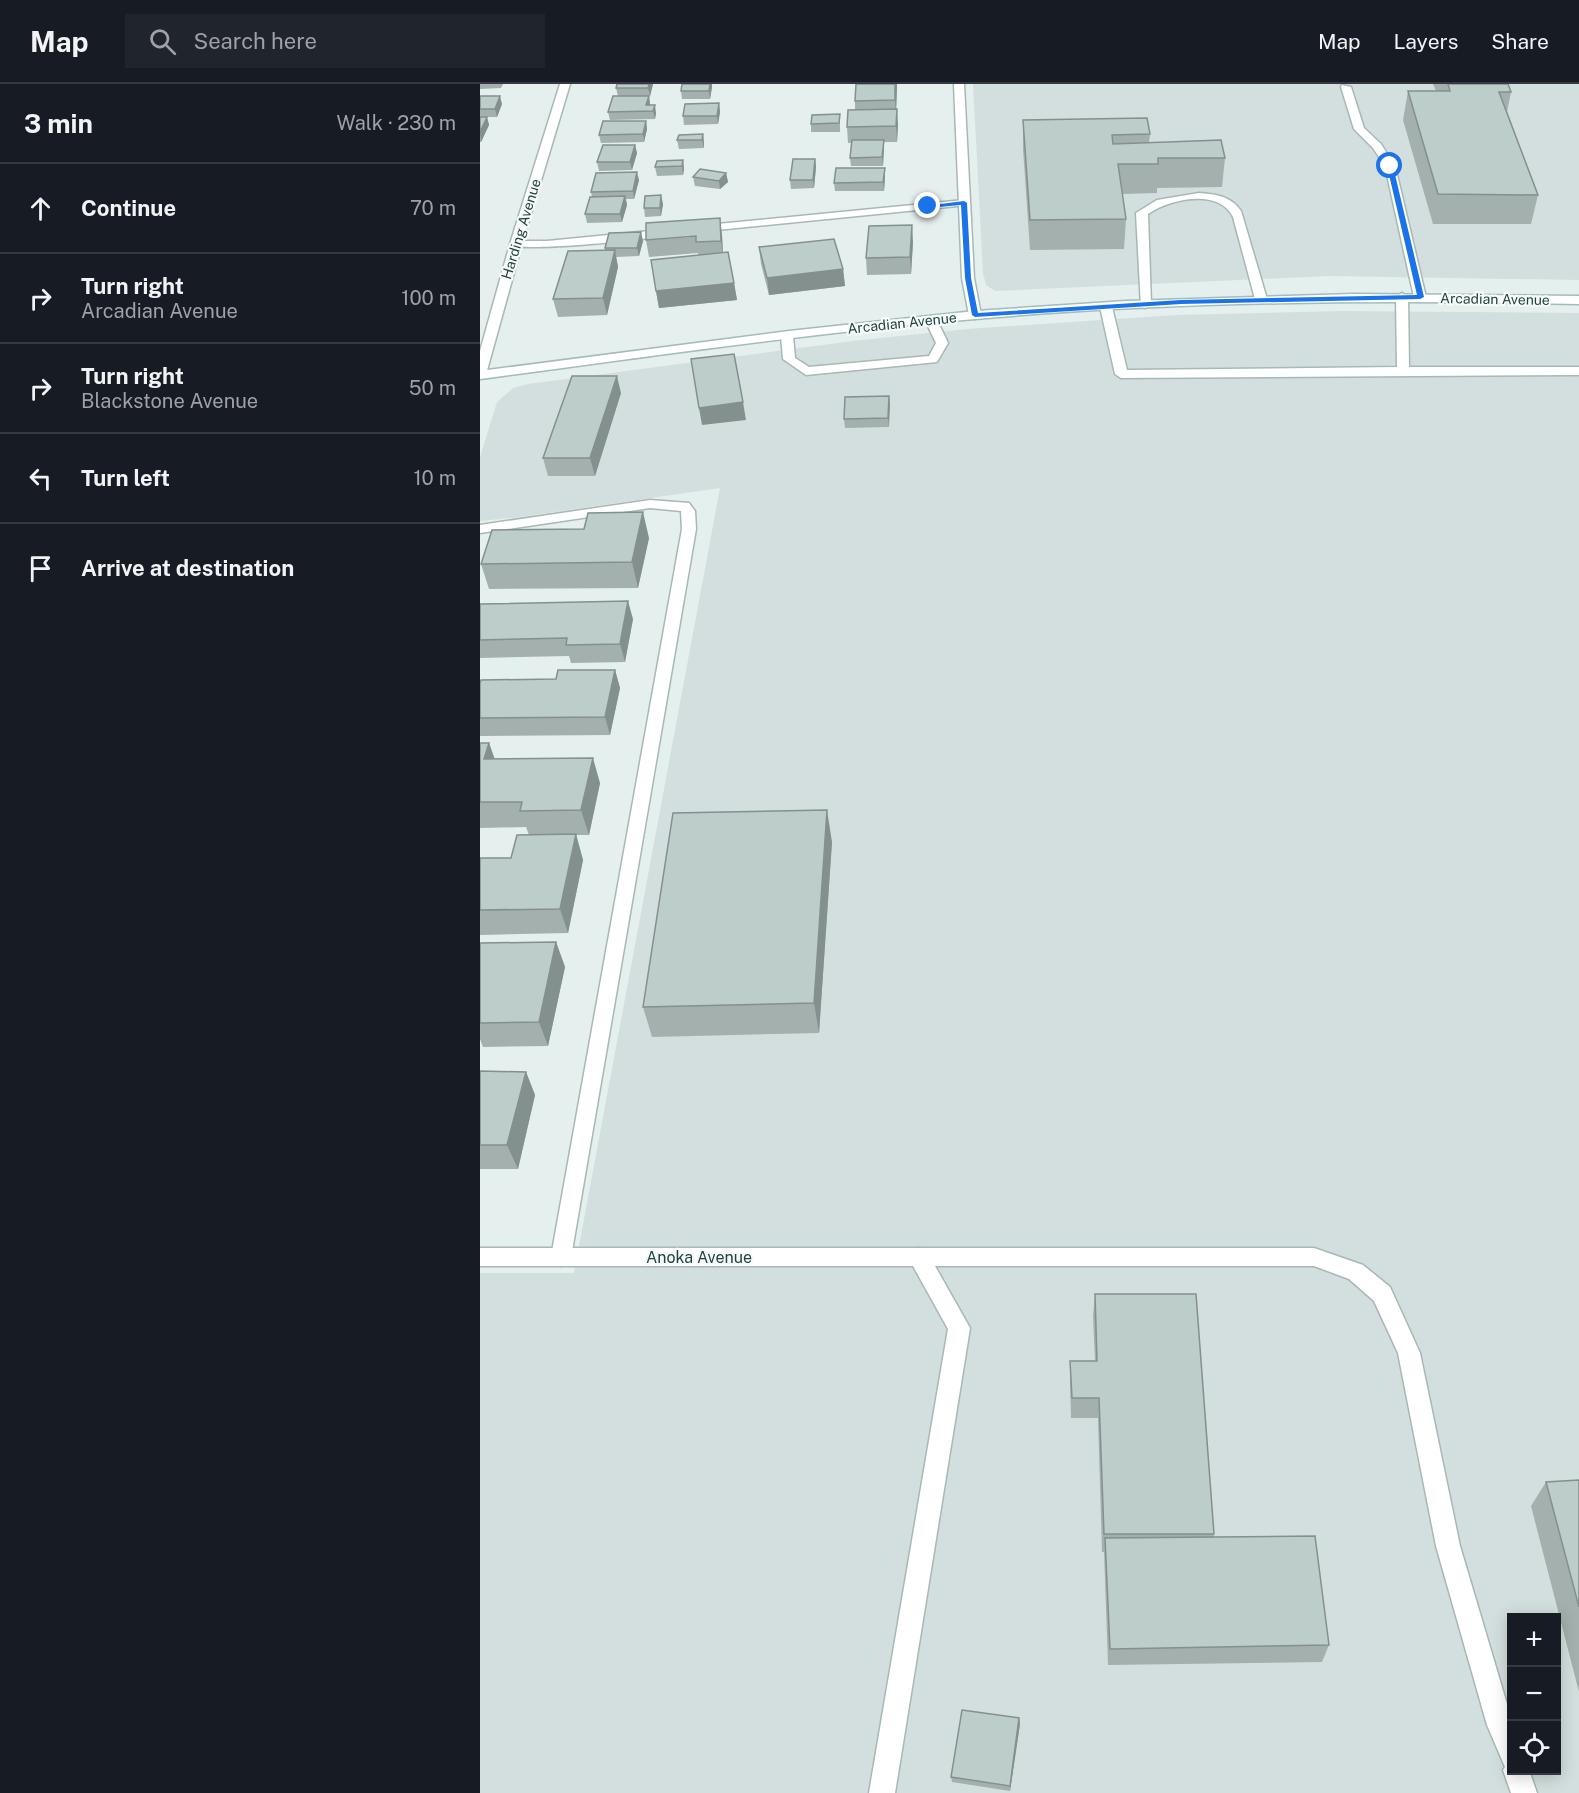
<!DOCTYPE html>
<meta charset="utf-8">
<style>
body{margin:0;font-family:"Public Sans",sans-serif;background:#20242c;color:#f1f3f6}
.controls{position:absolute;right:18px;bottom:18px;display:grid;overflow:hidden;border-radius:0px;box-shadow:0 3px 15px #0003}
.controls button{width:54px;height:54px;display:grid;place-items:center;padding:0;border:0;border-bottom:2px solid #363941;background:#171b24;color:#f1f3f6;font:30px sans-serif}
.stop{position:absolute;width:18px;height:18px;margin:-14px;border:4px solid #1a73e8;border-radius:50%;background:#fff}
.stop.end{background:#1a73e8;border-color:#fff;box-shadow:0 2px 6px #0008}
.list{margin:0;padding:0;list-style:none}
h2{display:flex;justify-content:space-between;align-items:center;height:78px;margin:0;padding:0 24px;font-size:26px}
h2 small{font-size:20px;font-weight:400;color:#9ea1a6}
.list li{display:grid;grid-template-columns:39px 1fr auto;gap:18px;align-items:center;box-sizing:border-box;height:90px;padding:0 24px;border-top:2px solid #363941}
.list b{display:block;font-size:22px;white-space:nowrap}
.list p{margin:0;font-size:20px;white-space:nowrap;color:#9ea1a6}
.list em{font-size:20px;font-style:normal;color:#9ea1a6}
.icon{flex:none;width:33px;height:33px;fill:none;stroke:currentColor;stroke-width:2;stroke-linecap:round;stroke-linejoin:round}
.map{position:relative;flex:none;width:1099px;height:1709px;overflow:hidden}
header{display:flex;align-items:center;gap:36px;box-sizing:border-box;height:84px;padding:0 30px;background:#171b24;border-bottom:2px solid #363941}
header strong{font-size:28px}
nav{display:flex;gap:33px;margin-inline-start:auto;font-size:21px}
.search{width:420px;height:54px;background:#20242c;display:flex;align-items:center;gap:15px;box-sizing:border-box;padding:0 21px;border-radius:0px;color:#9ea1a6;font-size:22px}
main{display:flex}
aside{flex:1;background:#171b24}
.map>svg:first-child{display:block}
.built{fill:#d3dfde;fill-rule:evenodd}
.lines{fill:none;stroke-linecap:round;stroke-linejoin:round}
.service-casing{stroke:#a7b8b6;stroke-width:3}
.minor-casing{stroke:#a7b8b6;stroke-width:3}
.secondary-casing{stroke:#a3bbba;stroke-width:3}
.service{fill:#fff;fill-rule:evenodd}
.minor{fill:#fff;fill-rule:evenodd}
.secondary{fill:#fff;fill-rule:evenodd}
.wall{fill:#a3b0ae}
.shaded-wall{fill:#84908d}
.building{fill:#bdcdca;stroke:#84908d;stroke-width:1.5}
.route{fill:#1a73e8}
.labels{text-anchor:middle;stroke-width:4.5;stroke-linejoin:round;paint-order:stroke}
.far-street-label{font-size:14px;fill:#234242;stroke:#f6fbfa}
.street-label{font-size:16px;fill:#234242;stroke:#f6fbfa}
</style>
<header>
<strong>Map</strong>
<div class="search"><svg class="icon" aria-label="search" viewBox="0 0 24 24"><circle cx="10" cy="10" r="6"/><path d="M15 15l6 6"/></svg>Search here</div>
<nav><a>Map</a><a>Layers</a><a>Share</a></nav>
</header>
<main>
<aside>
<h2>3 min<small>Walk · 230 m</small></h2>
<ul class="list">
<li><svg class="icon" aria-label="ahead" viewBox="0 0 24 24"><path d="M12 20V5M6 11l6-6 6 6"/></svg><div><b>Continue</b></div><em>70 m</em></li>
<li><svg class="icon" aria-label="right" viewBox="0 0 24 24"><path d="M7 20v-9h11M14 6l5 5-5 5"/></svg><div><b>Turn right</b><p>Arcadian Avenue</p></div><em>100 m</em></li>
<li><svg class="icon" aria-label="right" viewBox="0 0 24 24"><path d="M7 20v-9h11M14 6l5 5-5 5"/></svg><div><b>Turn right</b><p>Blackstone Avenue</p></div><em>50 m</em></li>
<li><svg class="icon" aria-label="left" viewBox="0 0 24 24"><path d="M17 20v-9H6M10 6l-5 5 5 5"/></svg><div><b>Turn left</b></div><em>10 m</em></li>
<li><svg class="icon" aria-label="arrive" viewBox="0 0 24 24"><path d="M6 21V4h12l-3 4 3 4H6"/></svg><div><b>Arrive at destination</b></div></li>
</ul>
</aside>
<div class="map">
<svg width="1099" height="1709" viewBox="0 0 1099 1709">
<rect width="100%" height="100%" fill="#e5efed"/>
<path class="built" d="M493 0H1099V196L850 192 515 207 506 201 503 189Z
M861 227 1099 229V1709H0V1189H94L240 404 40 433 0 437V373L17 318 33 304 48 300 373 257 487 245 696 231ZM1032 1534H1076V1686H1032Z"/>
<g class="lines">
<g class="service-casing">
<path id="service" d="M862 1 871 3 884 44 901 60 915 82 946 213 944 216 940 217 934 213 905 82 893 64 874 45 861 3Z
M719 109C735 110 751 112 761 127L787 215 781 219 775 215 753 133C738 104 690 115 668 130L671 220 665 224 661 223 656 129 677 116Z
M484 116 488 117V121L217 148 211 145 217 142Z
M190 145 194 146V150C174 155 41 169 30 160L36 157H67Z
M922 209 928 213 929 283H1099V291L641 294 635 290 620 223 626 219 632 223 647 286 917 283 916 213Z
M451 232 457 236 468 259 457 278 326 291 303 275 301 252 307 248 313 252 315 274 329 283 449 272 456 259 445 236Z
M170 416 209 419 215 427 216 445 91 1173 88 1180 81 1182 74 1180 71 1173 202 445 201 427 170 424 0 449V441Z
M438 1164H834L883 1181 910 1203 940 1269 980 1462 1032 1637V1686H1049L1057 1709H1031L1023 1686 1025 1683 1007 1641 956 1462 918 1269 894 1217 869 1195 834 1182H455L490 1244 415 1709H389L468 1245 428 1173 431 1166Z"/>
</g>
<g class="minor-casing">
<path id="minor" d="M80 0H90L42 160 6 290 0 294V267L30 160Z
M474 0H484L494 194 501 231 495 235 489 231 482 194Z
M0 1164H438L445 1166 448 1173 445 1180 438 1182H0Z"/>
</g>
<g class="secondary-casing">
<path id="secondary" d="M873 210 1099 212V220C898 216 696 217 495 235 330 249 165 273 0 295V287L309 247 495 227 646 217Z"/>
</g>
<use href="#service" class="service"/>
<use href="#minor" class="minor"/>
<use href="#secondary" class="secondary"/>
</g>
<path class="wall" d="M0 0H23L21 4 0 5Z
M173 0 170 12H169L170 21 176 29 175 35 130 36 128 28 138 12 136 4Z
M417 0 416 25 418 41 417 58H404L403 82H371L370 74 371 59H368L367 43 375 26V17Z
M953 0H1028L1031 8 1027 28 1058 111 1051 140H953L923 36 928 7H956Z
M232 3 230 15H202L201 7Z
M0 12 22 20 17 33H7L9 41 1 58H0Z
M239 19 240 28 238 40 204 41 203 32Z
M360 30V48H331V40Z
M543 36 670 50 669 59 745 74 742 103 677 104V109L642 110 646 135 644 165 550 166 543 65Z
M166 37 167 45 164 58 121 59 119 51Z
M223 50 224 59V64L199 65 197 56Z
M155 61 157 69 152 86 119 87 117 78Z
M335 75 336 83 334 104 311 105 310 96Z
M203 76 204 85 203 91 177 92 175 83Z
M405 84V92L404 107H355L354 99Z
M246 89 248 98 240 105 215 102 213 93Z
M159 96 154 115H146L147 121 142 138 107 139 105 130 112 113 111 108Z
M183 120 181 132 165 133 164 124Z
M242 151 243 168 254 199 257 216 179 224 176 207 218 171V169L169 173 166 156Z
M163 157 159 172 136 173 138 183 127 231 78 233 73 215 125 166V164Z
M433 158 431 190 387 191 386 174Z
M279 163 363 185 365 202 289 211 281 180Z
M141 309 115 392H68L63 374Z
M409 312V343L365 344 364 335Z
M104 445 169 454 158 504 9 505 1 480Z
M0 520 153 535 145 578 91 579 89 572 0 574Z
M135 586 140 604 130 651 0 652V634L76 595Z
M0 659H9L14 675 120 699 109 751H96L103 776 88 849 0 851V774H31L49 751 46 743 0 744Z
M352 758 339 949 172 953 163 923Z
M76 858 85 883 68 962 3 963 0 955V859Z
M0 987 46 988 55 1011 38 1085H0Z
M615 1210 734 1450V1453L849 1561 842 1578 628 1581 624 1468H622L618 1334H591L590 1298V1277H615L613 1232Z
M1099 1396V1608L1051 1422 1066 1398Z
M539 1634 540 1640 530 1707 472 1698 471 1693Z"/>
<path class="shaded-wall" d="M169 0H173L170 12 168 4Z
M230 0H232V3L230 15 229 7Z
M415 0H417V3L416 32 415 16Z
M20 12 22 20 17 33 15 25Z
M169 12 170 20 168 27 166 21Z
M239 19 240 28 238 40 237 32Z
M175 21 176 29 175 35 173 27Z
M417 25 418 41 417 58 416 42Z
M7 33 9 41 1 58 0 48Z
M166 37 167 45 164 58 163 50Z
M223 50 224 59V64L222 56Z
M404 56V64L403 82 402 73Z
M155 61 157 69 152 86 150 78Z
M335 75 336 83 334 104 333 96Z
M203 76 204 85 203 91 202 82Z
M405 84V92L404 107 403 98Z
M157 88 159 96 154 115 153 107Z
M246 89 248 98 240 105 239 97Z
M181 111 183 120 181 132 180 124Z
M145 112 147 121 142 138 140 130Z
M240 134 242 151 243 173 241 157Z
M432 141 433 158 431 190 430 173Z
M161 148 163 157 159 172 157 164Z
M135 166 138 183 127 231 123 214Z
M363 185 365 202 289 211 287 194Z
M254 199 257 216 179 224 176 207Z
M137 292 141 309 115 392 110 374Z
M409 312 410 321 409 343 408 334Z
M263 318 266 336 222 341 219 324Z
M163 428 169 454 158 504 152 478Z
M148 517 153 535 145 578 140 560Z
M135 586 140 604 130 651 125 633Z
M9 659 18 684 4 675Z
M113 674 120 699 109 751 101 726Z
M347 726 352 758 339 949 334 919Z
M96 750 103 776 88 849 80 825Z
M76 858 85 883 68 962 59 938Z
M46 988 55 1011 38 1085 27 1061Z
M539 1634 540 1640 530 1707V1702Z"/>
<path class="building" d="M137 0H169L168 4H136Z
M202 0H230L229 7H201Z
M376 0H415V16L375 17Z
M968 0H1028L1031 8H1019L1058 111 958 110 928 7H970Z
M0 12H20L15 25H0Z
M133 12H169L166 21H175L173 27 128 28Z
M239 19 237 32H203L205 20Z
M417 25 416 42 367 43 368 26Z
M360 30 359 39 331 40 332 31Z
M0 33H7L0 48Z
M667 34 670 50 632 51 633 60 741 56 745 74H678V80H638L646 135 550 136 543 36Z
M123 37H166L163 50 119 51Z
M223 50 222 56H197L199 51Z
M372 56H404L402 73 370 74Z
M123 61H155L150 78H117Z
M313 75H335L333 96H310Z
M203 76 202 82 175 83 177 77Z
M356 84H405L403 98 354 99Z
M220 85 246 89 239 97 213 93Z
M157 88 153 107 111 108 116 89Z
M181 111 180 124H164L165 112Z
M145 112 140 130H105L110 113Z
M240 134 241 157 216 158V152L166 156V139Z
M432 141 430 173 386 174 389 142Z
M161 148 157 164H125L129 149Z
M354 155 363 185 287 194 279 163Z
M135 166 123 214 73 215 88 167Z
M248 168 254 199 176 207 171 176Z
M254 270 263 318 219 324 211 275Z
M92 292H137L110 374H63Z
M409 312 408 334 364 335 365 313Z
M163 428 152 478 1 480 12 446 104 445 108 429Z
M148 517 140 560 86 561 87 554 0 556V520Z
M78 586H135L125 633 0 634V599L1 596 76 595Z
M0 659H9L4 675 113 674 101 726 40 727 42 718H0Z
M347 726 334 919 163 923 193 729Z
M96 750 80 825 0 826V774H31L37 751Z
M76 858 59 938 0 939V859Z
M0 987 46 988 27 1061H0Z
M615 1210H716L734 1450H624L619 1314H592L590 1277H617Z
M1099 1396V1523L1066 1398Z
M835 1452 849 1561 630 1565 625 1454Z
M482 1626 539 1634 530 1702 471 1693Z"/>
<path class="route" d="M910 80 913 82 944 213 940 215 701 220 495 233 492 231 485 194 481 121 448 124 445 122 484 117 487 119 491 194 498 229 701 216 937 211 907 82Z"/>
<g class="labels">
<g class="far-street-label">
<text transform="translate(41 145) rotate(-73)" y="5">Harding Avenue</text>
<text transform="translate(1015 215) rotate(1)" y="5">Arcadian Avenue</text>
<text transform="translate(422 239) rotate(-6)" y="5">Arcadian Avenue</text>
</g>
<g class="street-label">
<text x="219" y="1179">Anoka Avenue</text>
</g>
</g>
</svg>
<div class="controls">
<button>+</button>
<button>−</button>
<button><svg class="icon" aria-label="locate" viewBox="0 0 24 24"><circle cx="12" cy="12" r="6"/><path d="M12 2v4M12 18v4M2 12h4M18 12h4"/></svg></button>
</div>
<div class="stop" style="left:910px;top:82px"></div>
<div class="stop end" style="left:448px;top:122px"></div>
</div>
</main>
